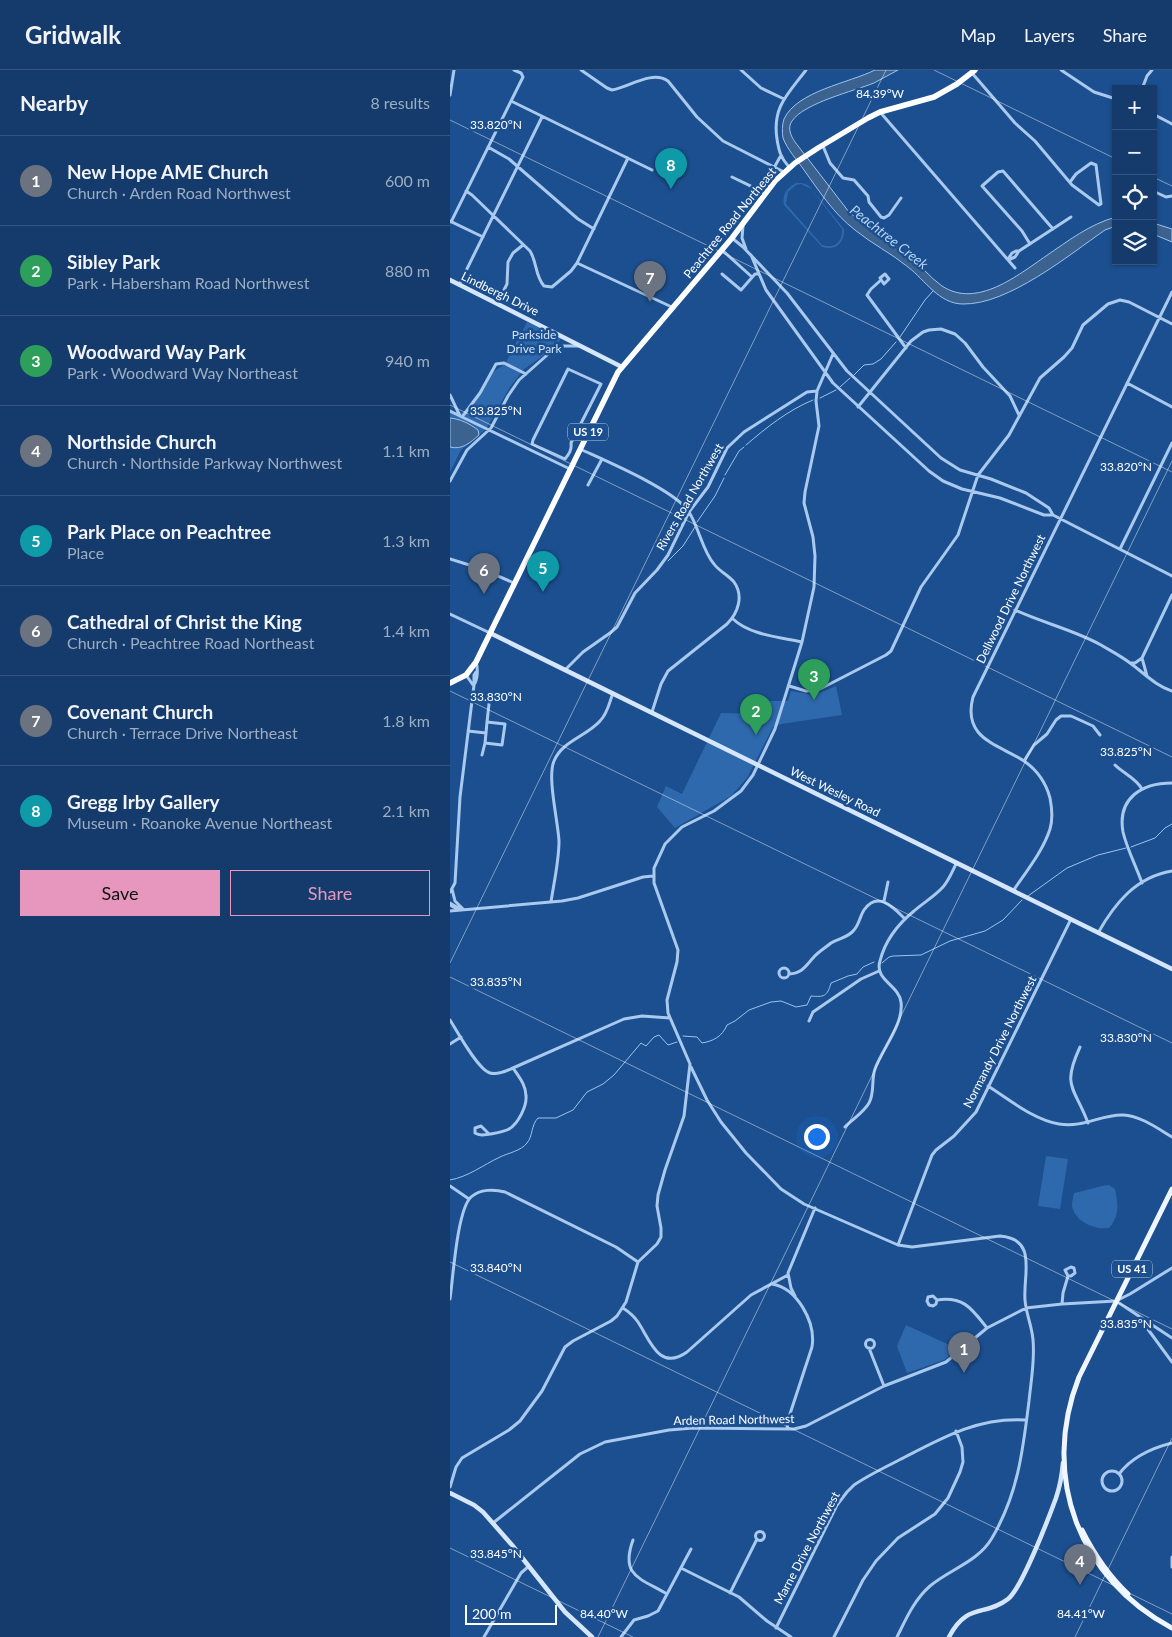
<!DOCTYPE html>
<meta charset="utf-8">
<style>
body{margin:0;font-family:Lato,sans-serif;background:#1d4271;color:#f1f3f6}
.controls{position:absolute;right:15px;top:15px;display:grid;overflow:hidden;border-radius:0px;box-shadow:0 1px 4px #0004}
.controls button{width:45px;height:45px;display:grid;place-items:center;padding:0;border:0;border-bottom:1px solid #33557e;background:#143b6b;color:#f1f3f6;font:25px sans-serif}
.scale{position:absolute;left:15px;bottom:12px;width:92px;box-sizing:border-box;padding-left:5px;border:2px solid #fff;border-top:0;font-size:14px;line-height:18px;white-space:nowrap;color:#fff;-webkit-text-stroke:4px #1b4f8f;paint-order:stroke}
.you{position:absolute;left:366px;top:1066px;width:18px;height:18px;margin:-12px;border:4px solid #fff;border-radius:50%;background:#1a73e8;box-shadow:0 0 0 8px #1a73e833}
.badge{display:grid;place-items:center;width:32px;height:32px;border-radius:50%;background:#e797bd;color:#fff;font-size:16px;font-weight:700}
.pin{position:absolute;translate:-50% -41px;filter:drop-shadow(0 1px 2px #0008)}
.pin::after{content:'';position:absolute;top:26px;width:18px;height:15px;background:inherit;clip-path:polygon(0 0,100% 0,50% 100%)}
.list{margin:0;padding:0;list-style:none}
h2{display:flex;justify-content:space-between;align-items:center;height:65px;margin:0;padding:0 20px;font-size:21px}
h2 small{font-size:16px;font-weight:400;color:#9dadc1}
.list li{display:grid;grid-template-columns:32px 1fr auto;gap:15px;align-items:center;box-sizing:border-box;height:90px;padding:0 20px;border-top:1px solid #33557e}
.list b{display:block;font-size:19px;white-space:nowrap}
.list p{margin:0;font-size:16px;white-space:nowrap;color:#9dadc1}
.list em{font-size:16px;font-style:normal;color:#9dadc1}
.actions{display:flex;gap:10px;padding:15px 20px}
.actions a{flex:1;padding:11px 0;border:1px solid #e797bd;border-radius:0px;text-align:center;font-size:18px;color:#e797bd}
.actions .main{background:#e797bd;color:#111}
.icon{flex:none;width:28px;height:28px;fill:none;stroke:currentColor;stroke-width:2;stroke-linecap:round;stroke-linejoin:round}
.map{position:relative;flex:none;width:722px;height:1567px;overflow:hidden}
header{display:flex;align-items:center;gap:30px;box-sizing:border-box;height:70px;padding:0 25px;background:#143b6b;border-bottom:1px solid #33557e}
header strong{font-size:24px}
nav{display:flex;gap:28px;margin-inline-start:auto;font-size:18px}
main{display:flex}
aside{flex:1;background:#143b6b}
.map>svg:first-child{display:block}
.green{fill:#2e69ad;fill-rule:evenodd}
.water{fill:#3c6290;stroke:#9cc4f0}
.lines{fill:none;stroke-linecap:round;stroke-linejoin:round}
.stream{stroke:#9cc4f0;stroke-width:1}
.street{stroke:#a9c9ee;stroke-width:3}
.secondary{stroke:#d6e6fa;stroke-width:4.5}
.primary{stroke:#f0f6ff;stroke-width:5}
.highway{stroke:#fff;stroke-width:5.5}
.ticks{fill:none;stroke:#fff;stroke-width:1;stroke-opacity:0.45}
.labels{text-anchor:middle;stroke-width:5;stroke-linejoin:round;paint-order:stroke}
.shield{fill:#1b4f8f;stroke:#bbcadd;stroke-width:1}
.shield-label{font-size:11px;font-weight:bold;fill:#fff}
.street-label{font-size:12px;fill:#fff;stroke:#1b4f8f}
.park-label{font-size:12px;fill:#cfe3fa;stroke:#1b4f8f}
.water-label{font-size:14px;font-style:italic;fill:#b5d3f5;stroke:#1b4f8f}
.ticks-label{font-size:12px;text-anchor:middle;fill:#fff;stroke:#1b4f8f;stroke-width:5;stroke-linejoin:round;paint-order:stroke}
</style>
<header>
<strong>Gridwalk</strong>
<nav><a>Map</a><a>Layers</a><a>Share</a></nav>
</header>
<main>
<aside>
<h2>Nearby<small>8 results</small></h2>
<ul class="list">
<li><span class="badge" style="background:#6b7280">1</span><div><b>New Hope AME Church</b><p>Church · Arden Road Northwest</p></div><em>600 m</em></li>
<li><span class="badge" style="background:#2e9e5b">2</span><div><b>Sibley Park</b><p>Park · Habersham Road Northwest</p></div><em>880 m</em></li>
<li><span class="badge" style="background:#2e9e5b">3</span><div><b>Woodward Way Park</b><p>Park · Woodward Way Northeast</p></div><em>940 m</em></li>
<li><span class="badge" style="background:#6b7280">4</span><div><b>Northside Church</b><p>Church · Northside Parkway Northwest</p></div><em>1.1 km</em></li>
<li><span class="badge" style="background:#0f9aa8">5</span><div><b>Park Place on Peachtree</b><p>Place</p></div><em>1.3 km</em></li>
<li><span class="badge" style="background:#6b7280">6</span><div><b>Cathedral of Christ the King</b><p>Church · Peachtree Road Northeast</p></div><em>1.4 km</em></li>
<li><span class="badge" style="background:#6b7280">7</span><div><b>Covenant Church</b><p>Church · Terrace Drive Northeast</p></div><em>1.8 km</em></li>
<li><span class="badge" style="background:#0f9aa8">8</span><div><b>Gregg Irby Gallery</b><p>Museum · Roanoke Avenue Northeast</p></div><em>2.1 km</em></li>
</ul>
<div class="actions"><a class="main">Save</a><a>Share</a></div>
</aside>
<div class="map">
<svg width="722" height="1567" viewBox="0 0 722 1567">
<rect width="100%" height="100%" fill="#1b4f8f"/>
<path class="green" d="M346 113H352L358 115 394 159C395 173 385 181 372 177L334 135C332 124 337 118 346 113ZM351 114 361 119 392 159C393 172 384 179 372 175L336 134 338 122 346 115Z
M77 252 111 268 108 275 73 300 60 317 36 359 11 380 0 402V342L17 343 43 302 55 294Z
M386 616 392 645 331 654 323 657 297 708 281 726 225 758 207 737 216 716 232 724 271 643 311 644 320 631H338L341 621 364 625Z
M596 1086 618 1089 610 1139 588 1136Z
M659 1115 665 1119C668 1133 670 1146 659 1158 645 1160 625 1152 622 1136 622 1132 623 1127 624 1123 636 1121 647 1116 659 1115Z
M456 1255 508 1279 494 1290 457 1303 447 1276Z"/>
<path class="water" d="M425 0H448C440 4 432 9 424 13 404 21 354 33 342 51 337 58 341 66 345 72L399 142C417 158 439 169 458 185 470 194 479 207 492 216 527 239 568 205 596 186 618 171 640 154 666 147V156L655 160C619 185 558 235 513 234 489 234 475 210 458 197 441 183 422 174 405 160 384 144 369 121 354 100 347 90 337 79 333 68 332 62 332 55 334 49 347 21 399 13 425 0Z
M703 153 722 159V172L703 164Z
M0 348C11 349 20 354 28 360L29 365C20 373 12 380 0 377Z"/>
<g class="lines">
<path class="stream" d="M450 267 475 230 483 221
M404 305 414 295 423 294 431 289 446 272
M390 317 400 308
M370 328 386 320
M296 375C316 358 338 340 363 330
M275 405 289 381 294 377
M247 452 265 426 274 408
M218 491 233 476 245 457
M681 777 705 768 715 758 722 754
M578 826 617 798 648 785 676 778
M432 893 439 887 443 886 471 885 500 871 535 861 553 850 572 830
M233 966 247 967 252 973C263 971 272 967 277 955L285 951 299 940 321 932 331 931 346 937 357 935 361 926C374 927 377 927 381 913L398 906 407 904 413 897 424 892
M0 1110C18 1107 33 1095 50 1087 58 1083 71 1081 77 1073 83 1066 81 1055 88 1048H106L123 1040 137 1022 153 1014 164 1005 191 973 196 976 204 967 209 965 218 975 227 972"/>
<path class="street" d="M131 0 157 18 162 20C179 17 202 0 218 11L247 47 273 71 334 102
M291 0 311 18 334 29
M611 0 644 22 666 29
M522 3 565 53 585 71 622 115 649 135 651 134 646 95 641 93 626 104 620 112
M692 19 697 6 702 0
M0 25 4 0
M61 31 202 100
M430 42 565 198
M703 44 722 54
M373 76 380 93 393 108 404 110 418 126 419 132 431 147 434 148 439 145 451 128
M38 77 59 89 128 149 144 159
M325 96 330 87
M339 97C331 88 329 82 327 69 322 37 338 24 356 0
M282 107 315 123
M16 121 22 125 80 181C87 192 85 206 94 216L102 217 121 201 127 193 178 88
M703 121 716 127 722 126
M0 151 33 167
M1 152 73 7 71 3 64 0
M293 156 292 168 296 179
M282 168 293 177 337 223 397 301 491 388 510 400 541 409 576 423 599 438 603 445
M580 174 572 161 532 116 548 102 553 101 603 159
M272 180 302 207
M301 185 316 220 383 313 479 401 493 411 512 419 550 428 594 445H603L722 506
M558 189 562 183 566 181H569
M558 190 565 187 569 181 621 147
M127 193 224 238
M272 204 291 220 305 204H309
M435 204 439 209 434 214 430 208Z
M431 210 421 219 417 225 456 278
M9 215 92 47
M47 234 57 214 58 192 63 183 73 175
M118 299 151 314 121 373C122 380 119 384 115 389L82 374 83 370Z
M677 313 722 337
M0 325 10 346 120 399
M408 337 461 271 473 262 479 260 491 259 505 264 515 273 533 297 560 326 569 345
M0 341 10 346
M12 347 30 323 46 294 54 293 76 304
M130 379C156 391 225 420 239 442 249 458 253 482 264 494 269 501 278 505 284 512 294 526 288 543 277 554L218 601 211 614 202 642
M0 411 17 380 41 358 58 326 69 310 104 279 114 276H129
M138 415 152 389
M670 479 722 373
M0 489 32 499 64 513
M565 540C593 553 624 560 651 575 661 581 671 586 680 593 694 603 706 616 722 621
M0 544 40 563
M283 549C300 565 329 567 352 572
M692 588 697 606
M681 593H685L692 588 722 525
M115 600 133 582 160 563 167 557 185 523 207 500 218 485 239 442 258 417 277 378 294 362 357 322 367 321
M16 605 23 615
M24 614V605L26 602
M339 616 356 621 368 620 436 585 441 581 471 517 508 465 528 405 559 365 590 308 614 287 622 278 633 255 658 234 670 230 679 232 722 254
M37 652 39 634
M18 661 36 663 35 673 52 675 55 654 37 652 36 663
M32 685 35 673
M574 691 584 675 597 664 606 650 611 646H621L643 656 650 665
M665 695C673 703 686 708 692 719
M692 813C686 796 677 779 673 762 667 728 692 713 722 713
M2 819 5 831 13 839
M563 821C576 802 593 781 600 759 603 749 602 738 600 728 596 713 587 700 574 691 548 674 512 669 523 627L722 222
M0 822 5 813 10 727 24 615C28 609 28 598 26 592
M434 831 438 812
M101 832C104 812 109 791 109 771 108 751 97 707 104 691 112 671 137 666 150 651 158 643 159 633 163 623
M0 833 10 839
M0 835 7 839
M0 841 112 831 128 828 193 807 203 806
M648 863C665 833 686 807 722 801
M329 903a5 5 0 1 1 10 0a5 5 0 1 1-10 0Z
M339 904C352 903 355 897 363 888 368 882 375 878 381 873 389 868 398 868 404 860 409 855 410 846 414 840 428 820 444 838 455 849
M0 950C7 961 28 1000 40 1003 48 1005 56 1001 63 998L174 949 192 946 220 948
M359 951 363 942 411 909 429 901
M0 974 11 967
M630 977C611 1018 625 1017 638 1053
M241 997 257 1030 271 1052 296 1083 331 1119 354 1134 448 1175 462 1177 550 1166C588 1169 573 1204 575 1230 576 1244 582 1256 583 1270 585 1290 581 1311 579 1331 573 1380 568 1424 542 1468 528 1492 500 1499 480 1516 464 1530 456 1549 447 1567
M538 1016C560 1030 584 1050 609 1054 634 1058 652 1044 673 1045 691 1046 707 1058 722 1067
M395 1057C403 1049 414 1042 419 1033 425 1022 421 1010 425 999 432 979 454 954 451 932 449 915 424 910 430 891 435 871 448 854 464 841 473 833 485 826 493 817 499 810 502 802 506 794
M39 1064 31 1056 25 1058V1063C30 1066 34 1065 40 1064 46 1063 54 1062 59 1059 68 1054 77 1036 76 1026 76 1015 69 1007 63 998
M0 1116 19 1129
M448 1175 482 1085 486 1080 504 1066 526 1042 621 849
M322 1214C347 1218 366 1252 362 1277L338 1350 337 1359
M345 1226 341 1218 338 1203 365 1138
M0 1229C3 1209 7 1140 21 1127 30 1119 44 1119 55 1122L166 1177 188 1192
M487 1230 486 1234 483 1236 479 1235 477 1231 478 1227 483 1226 487 1230C514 1226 522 1239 537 1258
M666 1231 722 1268
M612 1234 613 1223 618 1206 615 1200 621 1197 624 1198 625 1203 621 1206H618
M173 1238C179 1242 184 1246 188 1252 200 1270 209 1302 237 1282L301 1225 338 1205
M695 1252 697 1258 722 1292
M415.5 1274a4.5 4.5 0 1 1 9 0a4.5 4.5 0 1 1-9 0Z
M419 1278 434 1316
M652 1411a10 10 0 1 1 20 0a10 10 0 1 1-20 0Z
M669 1404C682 1387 702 1378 722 1373
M0 1417 6 1397 12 1388 59 1360 70 1351 92 1321 115 1277 123 1271 161 1251 167 1246 176 1232 188 1192 207 1174 211 1167V1158L207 1136 208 1125 215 1100 234 1046 240 994 218 943 217 930 227 892 228 880 204 813V798L215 774 232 757 264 741 291 721 303 705 325 659 352 572 364 517 365 486 363 467 354 433 355 422 369 356 366 331 367 321 383 284
M43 1453 130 1384 155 1372 219 1360 243 1358 344 1359 356 1356 434 1316 496 1292 537 1258 576 1238 612 1234 666 1231 680 1224 722 1198
M305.5 1466a4.5 4.5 0 1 1 9 0a4.5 4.5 0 1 1-9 0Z
M183 1470C170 1506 190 1508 217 1524
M722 1487V1497
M231 1498 289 1527 317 1551 341 1567
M280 1523 307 1469
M326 1558 387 1435 397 1422 404 1415C420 1404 438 1396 455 1387 495 1366 530 1347 576 1350
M34 1567 71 1503 79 1496
M171 1567 184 1550 198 1546 208 1541 241 1479
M384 1567 413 1510 426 1491 448 1468 485 1444 498 1428 510 1402 513 1392 512 1377 506 1361"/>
<path class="secondary" d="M0 210 172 297
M40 563 722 899
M0 1423 24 1435 33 1442 62 1475 115 1542 142 1567
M499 1567C517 1532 535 1547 558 1529 572 1518 599 1447 606 1428 610 1416 612 1405 613 1393"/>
<path class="primary" d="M722 1119 629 1307C590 1406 629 1509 722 1558
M632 1460C644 1484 658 1505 678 1524"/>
<path class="highway" d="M0 613 16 605 26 592 168 302 282 168 325 111 345 93 368 78 418 48 430 42 484 27 507 14 525 0"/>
</g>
<path class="ticks" d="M484 0 666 89M0 50 722 402M703 107 722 116M0 335 722 687M0 621 722 973M0 893 436 0M0 907 722 1259M0 1192 722 1544M0 1478 183 1567M148 1567 722 391M625 1567 722 1368"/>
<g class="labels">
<g class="shield">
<rect x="118" y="353.5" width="40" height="17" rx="4"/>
<rect x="662" y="1190.5" width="40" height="17" rx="4"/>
</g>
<g class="shield-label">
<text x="138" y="366">US 19</text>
<text x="682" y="1203">US 41</text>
</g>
<g class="street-label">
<text transform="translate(280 153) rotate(-51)" y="4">Peachtree Road Northeast</text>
<text transform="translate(50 224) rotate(26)" y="4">Lindbergh Drive</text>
<text transform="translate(240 427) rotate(-60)" y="4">Rivers Road Northwest</text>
<text transform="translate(561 529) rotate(-64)" y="4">Dellwood Drive Northwest</text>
<text transform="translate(385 722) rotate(26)" y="4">West Wesley Road</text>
<text transform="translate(550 972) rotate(-63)" y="4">Normandy Drive Northwest</text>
<text transform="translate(284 1350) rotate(-1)" y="4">Arden Road Northwest</text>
<text transform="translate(357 1478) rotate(-62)" y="4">Marne Drive Northwest</text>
</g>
<g class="park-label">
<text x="84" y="269">Parkside<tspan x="84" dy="14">Drive Park</tspan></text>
</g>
<g class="water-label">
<text transform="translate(439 167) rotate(38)" y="5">Peachtree Creek</text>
</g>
</g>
<g class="ticks-label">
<text x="430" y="28">84.39°W</text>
<text x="46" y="59">33.820°N</text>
<text x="46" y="345">33.825°N</text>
<text x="676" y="401">33.820°N</text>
<text x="46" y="631">33.830°N</text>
<text x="676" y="686">33.825°N</text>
<text x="46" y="916">33.835°N</text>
<text x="676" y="972">33.830°N</text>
<text x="46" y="1202">33.840°N</text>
<text x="676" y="1258">33.835°N</text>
<text x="46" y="1488">33.845°N</text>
<text x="154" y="1548">84.40°W</text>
<text x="631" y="1548">84.41°W</text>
</g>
</svg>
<div class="controls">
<button>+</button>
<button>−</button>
<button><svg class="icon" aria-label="locate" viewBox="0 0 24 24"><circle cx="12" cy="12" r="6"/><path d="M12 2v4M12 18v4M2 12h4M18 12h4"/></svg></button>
<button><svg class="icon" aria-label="layers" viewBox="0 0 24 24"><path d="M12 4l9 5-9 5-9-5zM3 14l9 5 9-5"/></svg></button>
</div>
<div class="scale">200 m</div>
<div class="you"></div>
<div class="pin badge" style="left:514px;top:1303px;background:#6b7280">1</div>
<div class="pin badge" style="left:306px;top:665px;background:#2e9e5b">2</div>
<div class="pin badge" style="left:364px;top:630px;background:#2e9e5b">3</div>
<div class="pin badge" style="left:630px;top:1515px;background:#6b7280">4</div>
<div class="pin badge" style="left:93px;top:522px;background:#0f9aa8">5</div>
<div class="pin badge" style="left:34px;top:524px;background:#6b7280">6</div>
<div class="pin badge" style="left:200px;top:232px;background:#6b7280">7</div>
<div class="pin badge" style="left:221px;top:119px;background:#0f9aa8">8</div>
</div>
</main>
